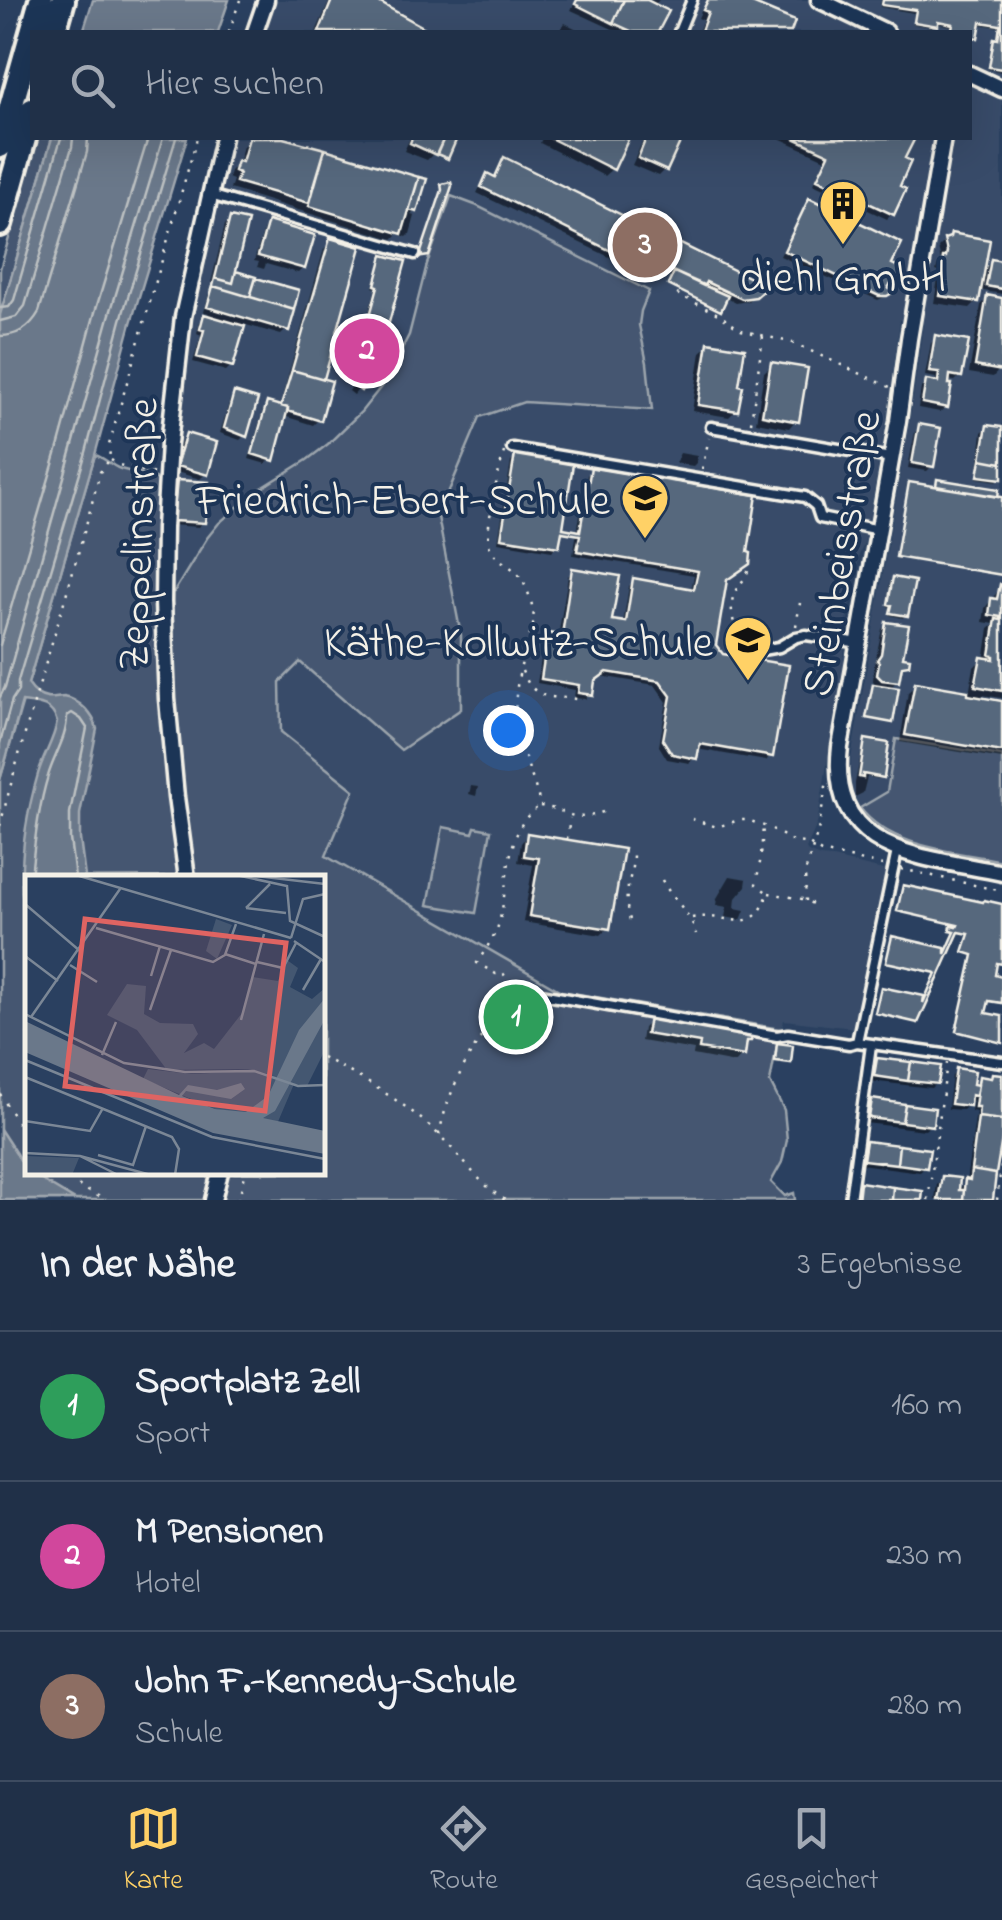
<!DOCTYPE html>
<html lang="de">
<meta charset="utf-8">
<style>
body{margin:0;font-family:"Indie Flower",sans-serif;background:#28384f;color:#f1f3f6}
.you{position:absolute;left:508px;top:730px;width:35px;height:35px;margin:-25px;border:8px solid #fff;border-radius:50%;background:#1a73e8;box-shadow:0 0 0 15px #1a73e833}
.badge{display:grid;place-items:center;width:65px;height:65px;border-radius:50%;background:#ffd166;color:#fff;font-size:32px;font-weight:700}
.pin{position:absolute;translate:-50% -50%;border:5px solid #fff;box-shadow:0 2px 10px #0006}
.list{margin:0;padding:0;list-style:none}
h2{display:flex;justify-content:space-between;align-items:center;height:130px;margin:0;padding:0 40px;font-size:42px}
h2 small{font-size:32px;font-weight:400;color:#a2a9b4}
.list li{display:grid;grid-template-columns:65px 1fr auto;gap:30px;align-items:center;box-sizing:border-box;height:150px;padding:0 40px;border-top:2px solid #3d4b60}
.list b{display:block;font-size:38px;white-space:nowrap}
.list p{margin:0;font-size:32px;white-space:nowrap;color:#a2a9b4}
.list em{font-size:32px;font-style:normal;color:#a2a9b4}
.icon{flex:none;width:55px;height:55px;fill:none;stroke:currentColor;stroke-width:2;stroke-linecap:round;stroke-linejoin:round}
.map{position:relative;flex:none;width:1002px;height:1200px;overflow:hidden}
.search{position:absolute;background:#203048;box-shadow:0 10px 40px #0002;left:30px;right:30px;top:30px;height:110px;display:flex;align-items:center;gap:25px;box-sizing:border-box;padding:0 35px;border-radius:0px;color:#a2a9b4;font-size:38px}
.sheet{height:580px;background:#203048}
nav{display:flex;justify-content:space-around;align-items:center;box-sizing:border-box;height:140px;border-top:2px solid #3d4b60;background:#203048;font-size:28px;color:#a2a9b4}
nav a{display:grid;justify-items:center;gap:5px}
nav .on{color:#ffd166}
.map>svg:first-child{display:block}
.built{fill:#374c69}
.green{fill:#445771;stroke:#9ca4ac;stroke-width:2.5}
.water{fill:#6a788a;stroke:#a1a8b0;stroke-width:2.5}
.shadow{fill:#0007}
.lines{fill:none;stroke-linecap:round;stroke-linejoin:round}
.shore{stroke:#bdc1c2;stroke-width:2.5}
.building{fill:#56677d;stroke:#f4f1e8;stroke-width:2.5}
.service-casing{stroke:#f4f1e8;stroke-width:15}
.minor-casing{stroke:#f4f1e8;stroke-width:21}
.trunk-casing{stroke:#f4f1e8;stroke-width:30}
.path{stroke:#f4f1e8;stroke-width:2.5;stroke-dasharray:2.5 8;stroke-linecap:butt}
.service{stroke:#1d3557;stroke-width:8}
.minor{stroke:#1d3557;stroke-width:14}
.trunk{stroke:#1d3557;stroke-width:22}
.labels{text-anchor:middle;stroke-width:8;stroke-linejoin:round;paint-order:stroke}
.poi-label{font-size:45px;fill:#f4f1e8;stroke:#1d3557;text-anchor:end}
.street-label{font-size:45px;fill:#f4f1e8;stroke:#1d3557}
.inset-road{fill:none;stroke:#7b8796;stroke-width:2.5}
.view{fill:#df6462;fill-opacity:0.15;stroke:#df6462;stroke-width:5}
.inset-edge{fill:none;stroke:#f4f1e8;stroke-width:5}
</style>
<div class="map">
<svg width="1002" height="1200" viewBox="0 0 1002 1200">
<rect width="100%" height="100%" fill="#2a4060"/>
<filter id="ink" filterUnits="userSpaceOnUse"><feTurbulence type="fractalNoise" baseFrequency=".01" numOctaves="2"/><feDisplacementMap in="SourceGraphic" scale="20" xChannelSelector="R" yChannelSelector="G"/><feConvolveMatrix kernelMatrix="1 2 1 2 8 2 1 2 1" color-interpolation-filters="sRGB"/></filter>
<g filter="url(#ink)">
<path class="built" d="M277 0H1002V756L896 739 887 792 860 808 851 789V759L912 404 923 325 900 320 891 395 866 539 859 555 846 628 844 664 817 824 806 849 808 852 820 857 833 858 887 871 853 1028 784 1020 782 1029 561 991 326 856 353 790 281 732 280 682 300 661 401 750 461 635 438 517 480 416 524 402 651 410 648 366 639 325 641 311 649 292 475 205 451 196 427 264 409 335 384 383 361 412 328 444 307 460 253 493 219 523 207 538 173 593H169L173 476 188 335 211 216 216 208 234 138H970V32H266Z"/>
<path class="green" d="M38 138H52L0 315V269Z
M451 196 475 205 649 291 641 311 639 325 647 363 652 410 524 402 480 417 438 517 461 635V709L401 750 300 662 280 682 281 732 354 790 326 856 561 991 780 1029 770 1082 784 1110 787 1140 782 1162 771 1182 785 1196 794 1193 795 1200H219L225 1173 322 1172V878L193 877C179 783 171 688 169 593L174 592 207 538 219 523 254 493 307 460 328 444 361 412 384 383 409 335 427 264Z
M95 455C105 458 109 464 118 468 133 474 149 472 161 482L181 877 28 878V1172L214 1173 207 1200H0V780Z
M896 739 1002 756V861C955 851 890 848 860 808L887 792Z
M443 827 473 833 475 827 491 830 476 913 428 905Z"/>
<path class="water" d="M93 0H229L218 32H83Z
M52 138H187L131 323 95 455 28 684C32 690 39 697 47 698 53 699 58 697 64 697 79 699 94 715 97 729L80 814V839L85 877 28 878 27 933C16 880 23 826 38 774 43 756 54 740 57 722 52 704 38 704 22 702L0 780V315Z
M0 1129 28 1172 75 1200H0Z"/>
<path class="shadow" d="M330 0H370L427 32H316Z
M576 0H659L654 5 666 12 656 32H619L571 10Z
M711 0H739L792 23 788 32H698L703 20 698 18 702 9Z
M881 0H1002V72L988 69 992 44 996 41 999 27 978 24 976 37 973 40 970 39V32H950L951 26 936 23 932 27 913 24 914 13 880 7Z
M565 23 583 32H558Z
M253 138H274L424 180 415 211 411 215 415 216 410 234 407 237 398 234 393 239 230 189 233 180 228 178 230 171 238 164 243 146Z
M410 138H455L446 158 434 153 427 160 404 151Z
M542 138H616L625 141 612 169 604 176 540 143Z
M644 138H679L665 169 658 176 632 165Z
M779 138H912L902 160 892 214 887 219 813 184 825 159Z
M505 160 746 284 760 291 748 301 736 303 725 297 718 310 669 286 673 278 663 274 657 280 477 193 483 181 488 176 493 179Z
M809 201 889 266 893 286 886 296 878 300 780 256 804 207Z
M230 220 232 280 237 274 296 292 286 330 281 335 243 324 231 366 226 371 193 362 201 335 197 333 200 322 209 313 204 312 209 294 217 286 211 283 225 225Z
M269 224 303 268 298 273 266 264 264 269 257 267 259 262 254 261 264 229Z
M951 235 982 271 992 262 1002 263V294L979 290 977 301 970 308 934 303 939 272 936 271 937 267 941 261 938 248Z
M331 241 318 420 313 425 284 416 271 459 266 464 249 459 263 410 268 405 279 408 324 249Z
M384 258 377 363 354 395 349 391 368 360 356 357 376 288 373 287 381 260Z
M988 298 1002 300V357L1000 369 993 377 969 373 981 305Z
M936 338 960 376 955 381 947 380 946 407 940 412 918 408 921 388 926 382 935 384 936 378 925 376 931 343Z
M709 345 736 410 729 417 692 411 701 352Z
M772 365 796 420 789 428 756 422 764 372Z
M235 395 245 435 240 440 220 433 230 400Z
M920 427 932 466 927 471 908 468 915 432Z
M988 427 1002 430V463L1000 478 997 481 977 478 982 432Z
M186 436 205 474 200 479 173 471 181 441Z
M680 453 697 456 696 463 693 466 675 463Z
M516 457 557 546 552 551 498 542 511 462Z
M592 470 725 580 714 645 771 755 766 761 696 749 695 757 689 763 667 759 659 746 667 702 655 685 600 676 592 681 591 694 585 699 574 698 575 690 537 683 544 641 549 636 558 637 568 576 573 571 609 622 623 624 629 586 634 581 691 591 694 575 573 555 587 475Z
M178 482 203 522 198 527 169 525 172 487Z
M893 580 906 615 903 618 889 615 890 607 887 606 890 583Z
M1001 587 1002 698 982 695V700L1002 703V759L900 742 908 692 916 685 969 694 974 667 982 659 984 660 989 629 995 624 983 622 985 608Z
M887 624 900 660 907 664 901 669 897 681 889 689 873 687 876 684 873 681 874 666 882 629Z
M866 742 882 776 879 779 867 777 863 793 855 797V783L863 745Z
M471 786 478 787 476 796 469 794Z
M528 835 608 928 601 935 523 922 533 865 518 862 521 843Z
M730 876 747 879 746 886 736 898 735 908 745 910 741 920 725 917 727 907 716 905 717 898Z
M650 1021 748 1040 744 1045 742 1055 735 1063 693 1055 694 1050 641 1041 643 1028Z
M878 1060 936 1083 931 1088 870 1081 873 1065Z
M957 1071 969 1090 980 1079 988 1080 993 1076 1002 1077V1119L991 1200H935L937 1184 943 1178 956 1192 966 1182 976 1112 971 1111 973 1100 963 1110 948 1109 952 1076Z
M872 1102 930 1125 925 1130 865 1123 867 1107Z
M867 1143 925 1167 920 1172 860 1164 862 1148Z"/>
<g class="lines">
<path class="shore" d="M0 308 9 307 14 300 61 138
M0 321 16 317 25 306 72 147 73 138
M0 336C18 336 30 328 39 312L87 152 88 138
M0 645 59 444 95 312 148 138
M0 697 5 687 109 317 163 138
M0 743 12 700 18 691V681L86 452 121 320 176 138
M31 878C34 844 38 808 48 776 54 755 67 738 67 716L72 713 81 719 87 728 70 813V839L75 878"/>
</g>
<path class="building" d="M332 0H375L432 32H319Z
M577 0H624L613 23 575 4Z
M624 0H647L669 11 658 32H633L613 23Z
M708 0H745L795 21 791 32H706L701 31 708 12 703 10Z
M883 0H1002V69L989 67 994 38 998 39 1000 25 981 22 978 38 970 37V32H951L953 24 938 21V26L914 22 916 10 882 5Z
M249 138H283L325 149 309 203 236 182 239 173 234 171 237 161 242 162Z
M412 138H444L436 155 410 143Z
M444 138H457L448 159 437 154Z
M550 138H623L628 140 614 170Z
M646 138H682L667 171 638 158Z
M794 138H915L905 158 911 161 900 186 906 189 894 215 817 179 829 154Z
M325 149 419 177 402 234 309 206Z
M504 157 752 279 750 283 764 290 756 297 742 299 706 282 704 286 668 269 664 277 481 187 487 173 495 177Z
M419 177 427 179 417 212 409 210Z
M451 182 452 186 429 256 422 257 421 252 442 190 441 184Z
M809 198 902 243 892 264 903 269 895 287 890 285 888 288 893 291 892 293 887 296H879L784 251Z
M230 217 248 221 233 283 215 278Z
M268 221 315 235 305 269 258 256Z
M951 233 990 240 979 302 940 296 945 265H942L943 257H946L947 252 944 239 950 237Z
M330 238 361 247 324 379 292 370Z
M383 255 406 261 383 344 364 338 378 286 375 285Z
M991 259 1002 261V289L986 286Z
M236 271 256 277 250 297 213 286 215 278 233 283Z
M674 272 728 296 721 311 668 285Z
M256 278 299 290 294 310 250 297Z
M213 286 295 310 289 331 207 307Z
M987 295 1002 298V371L975 366Z
M204 314 245 326 233 367 197 357 204 330 200 329Z
M935 335 969 341 962 377 950 375 949 384H952L948 408 922 403 926 380 938 382 939 373 929 372Z
M364 338 386 344 379 364 361 391 353 385 371 355 360 352Z
M708 342 745 348 739 385 743 386 738 411 698 405Z
M771 362 808 368 799 422 762 415Z
M292 370 332 381 321 421 288 411V408L281 406Z
M234 392 258 399 247 437 224 428Z
M267 402 288 408 274 461 252 454Z
M919 424 941 428 934 467 912 463Z
M987 425 1002 427V463L981 459Z
M186 433 217 442 208 475 176 466Z
M515 454 573 464 563 528 580 531 591 467 757 495 748 552 751 553 750 564 727 580 716 645 723 654 789 665 773 757 700 744 697 759 672 754 663 740 671 696 660 681 607 672 595 681 593 695 578 693 579 685 541 679 548 633 562 635 572 568 620 576 612 620 626 622 633 578 694 589 698 571 577 551 580 535 562 532 559 547 501 538Z
M981 459 1002 463V479L978 476Z
M937 479 999 489 998 497 936 486Z
M177 480 209 482 205 523 173 521Z
M909 482 1002 497V575L896 557Z
M893 577 915 581 908 616 890 613 892 605 888 604Z
M1000 584 1002 585V691L975 686 981 657 994 659V656L990 655 996 619 1001 620V617L989 615 991 598 997 599Z
M886 622 909 625 903 657 910 658 909 665 902 666 899 682 882 680 877 675 879 662 877 660 881 654Z
M915 682 968 691V695L1002 701V752L905 735Z
M873 684 899 688 893 723 866 718Z
M865 739 889 743 884 778 863 774V778L859 777Z
M527 833 624 849 610 929 529 916 539 858 524 856Z
M903 885 983 902 984 900 1002 904V964L997 963 995 975 1002 977V1003L989 1001 986 1013 1002 1016V1043L956 1031 973 955 963 952 969 934 959 932 918 1023 875 1013 881 987 924 996 923 1003 936 973 886 962 892 936 945 948V954L955 932 950 931 951 926 957 927 958 925 897 911Z
M649 1018 748 1034 752 1036 751 1041H747L745 1056 699 1049 700 1043 646 1034Z
M777 1043 793 1045 791 1063 775 1061Z
M877 1058 911 1062 908 1081 874 1076Z
M911 1062 941 1066 938 1084 908 1081Z
M956 1068 975 1071 973 1084 978 1085 976 1096 971 1095 970 1106 951 1104Z
M992 1073 1002 1074V1120L978 1117 979 1107H975L979 1076 991 1078Z
M872 1099 905 1104 902 1122 869 1118Z
M905 1104 935 1108 933 1126 902 1122Z
M978 1117 1002 1120V1138L996 1174 971 1170Z
M866 1141 899 1145 897 1164 863 1160Z
M899 1145 930 1149 927 1168 897 1164Z
M971 1170 996 1174 993 1200H963L965 1179 970 1180Z
M942 1176 960 1178 959 1190H964L963 1200H938Z
M860 1182 893 1187 892 1200H858Z
M893 1187 923 1191 922 1200H892Z"/>
<g class="lines">
<g class="service-casing">
<path id="service" d="M679 32 692 0
M210 195 415 254
M711 427 891 458
M512 448 805 497 816 506 820 518 879 530
M746 647 762 650 779 647 796 637 806 635 860 643
M518 990 777 1036 788 1034 849 1044 857 1042 1002 1062
M857 1042 897 851
M850 1200 871 1045"/>
</g>
<g class="minor-casing">
<path id="minor" d="M819 0 886 32
M255 32 266 0
M970 74 1002 89
M943 138 909 339 898 421 840 747C827 856 924 856 1002 873
M187 878 176 797 167 699 163 602 164 528 169 443 183 317 223 138
M213 1200 220 1172"/>
</g>
<g class="trunk-casing">
<path id="trunk" d="M54 32 63 0
M0 146 41 0
M0 224 32 110"/>
</g>
<path class="path" d="M229 32 240 0
M677 294 718 314 741 330 793 343 892 388
M751 422 763 336
M504 452C499 469 485 528 489 544 492 557 506 563 515 571 527 583 534 606 534 622 522 660 509 697 519 737 524 760 535 781 540 805
M111 460 119 465 155 474
M702 469 709 438
M796 626 800 603
M738 642C736 627 727 608 735 592 739 584 745 580 748 571
M522 671C536 705 554 694 581 700
M540 806C571 810 571 825 605 811
M692 819 717 827 739 820H748L772 829 792 841 809 844 821 852 883 865
M0 826C30 707 70 591 100 472L110 459 109 445 197 138
M567 839 570 818
M901 869 1002 891
M662 880C672 900 691 912 696 934
M769 893 802 899 813 904
M806 901 805 873 818 831 827 781
M692 918C728 911 754 940 768 893L756 884 761 857 763 826
M630 920C621 892 633 881 633 853
M511 984 502 972 496 974 477 963C484 952 492 940 497 929 510 893 502 827 540 806
M322 1057C363 1079 405 1102 438 1134 461 1156 478 1183 505 1200
M0 1094 28 1140
M439 1135C450 1081 477 1038 512 997
M62 1172 82 1188 106 1200
M238 1200 246 1172
M928 1200 947 1063
M997 1200 1002 1160"/>
<use href="#service" class="service"/>
<use href="#minor" class="minor"/>
<use href="#trunk" class="trunk"/>
</g>
</g>
<defs>
<g id="building-pin" transform="scale(2.5)"><path d="M0 17L-7.5 6A9.5 9.5 0 1 1 7.5 6Z" fill="#ffd166" stroke="#1d3557"/><path d="M-4-6H4V6H1V3H-1V6H-4ZM-2.5-4.3h1.7v1.8h-1.7ZM.8-4.3h1.7v1.8H.8ZM-2.5-1h1.7V.8h-1.7ZM.8-1h1.7V.8H.8Z" fill="#111"/></g>
<g id="school-pin" transform="scale(2.5)"><path d="M0 17L-7.5 6A9.5 9.5 0 1 1 7.5 6Z" fill="#ffd166" stroke="#1d3557"/><path d="M0-5L7-2L0 1L-7-2ZM-4 1L0 2.5L4 1V4Q0 6-4 4Z" fill="#111"/></g>
</defs>
<g fill-rule="evenodd">
<use href="#building-pin" x="843" y="204"/>
<use href="#school-pin" x="645" y="498"/>
<use href="#school-pin" x="748" y="640"/>
</g>
<g class="labels">
<g class="poi-label">
<text x="843" y="291" text-anchor="middle">diehl GmbH</text>
<text x="610" y="514">Friedrich-Ebert-Schule</text>
<text x="713" y="656">Käthe-Kollwitz-Schule</text>
</g>
<g class="street-label">
<text transform="translate(136 534) rotate(-88)" y="16">Zeppelinstraße</text>
<text transform="translate(839 553) rotate(-80)" y="16">Steinbeisstraße</text>
</g>
</g>
<g transform="translate(25 875)">
<rect width="300" height="300" fill="#2a4060"/>
<path d="M191 44 207 50 192 84 181 76ZM262 85 273 93 265 112 287 124 300 113V175L282 211 269 209 252 249 190 234 118 204 123 194 166 199 224 196 250 201 223 194 142 195 112 155 82 140 102 109 121 111 119 139 135 148 168 149 173 159 159 178 179 168 189 174 217 138 227 102 253 106ZM0 281 54 283 47 300H0Z" fill="#445771"/>
<path d="M300 123V144L250 236 238 243 300 256V279L188 258 0 177V146L154 220 163 210 192 215 216 208 220 214 206 224 161 216 157 221 190 234 221 237 243 221 274 155Z" fill="#6a788a"/>
<path class="inset-road" d="M51 0 266 63M211 0 262 11 265 46 300 62M222 0 300 9M0 29 55 76M221 33 261 38M221 33 245 9M71 53 188 87 200 80 211 49M266 63 278 24 300 19M269 66 300 87M200 79 231 89M0 81 33 106M232 87 258 93 271 68M45 90 72 107M126 101 135 71M278 115 296 84M125 135 146 75M0 139 99 188 160 197 229 196 273 211 300 210M6 142 95 14M216 145 239 59M77 180 91 147M0 185 187 262 300 284M0 202 147 262 154 274 150 300M0 246 65 256 78 233M0 278 55 281 126 300M73 280 108 290 121 251M55 281 93 300"/>
<path class="view" d="M60 44 261 68 240 236 40 211Z"/>
<rect width="300" height="300" class="inset-edge"/>
</g>
</svg>
<div class="you"></div>
<div class="pin badge" style="left:516px;top:1017px;background:#2e9e5b">1</div>
<div class="pin badge" style="left:367px;top:351px;background:#d1479c">2</div>
<div class="pin badge" style="left:645px;top:245px;background:#8d6e63">3</div>
<div class="search"><svg class="icon" aria-label="search" viewBox="0 0 24 24"><circle cx="10" cy="10" r="6"/><path d="M15 15l6 6"/></svg>Hier suchen</div>
</div>
<section class="sheet">
<h2>In der Nähe<small>3 Ergebnisse</small></h2>
<ul class="list">
<li><span class="badge" style="background:#2e9e5b">1</span><div><b>Sportplatz Zell</b><p>Sport</p></div><em>160 m</em></li>
<li><span class="badge" style="background:#d1479c">2</span><div><b>M Pensionen</b><p>Hotel</p></div><em>230 m</em></li>
<li><span class="badge" style="background:#8d6e63">3</span><div><b>John F.-Kennedy-Schule</b><p>Schule</p></div><em>280 m</em></li>
</ul>
</section>
<nav>
<a class="on"><svg class="icon" aria-label="map" viewBox="0 0 24 24"><path d="M3 6l6-2 6 2 6-2v14l-6 2-6-2-6 2zM9 4v14M15 6v14"/></svg>Karte</a>
<a><svg class="icon" aria-label="directions" viewBox="0 0 24 24"><path d="M12 3l9 9-9 9-9-9zM9 14v-3h6M13 9l2 2-2 2"/></svg>Route</a>
<a><svg class="icon" aria-label="saved" viewBox="0 0 24 24"><path d="M7 4h10v16l-5-4-5 4z"/></svg>Gespeichert</a>
</nav>
